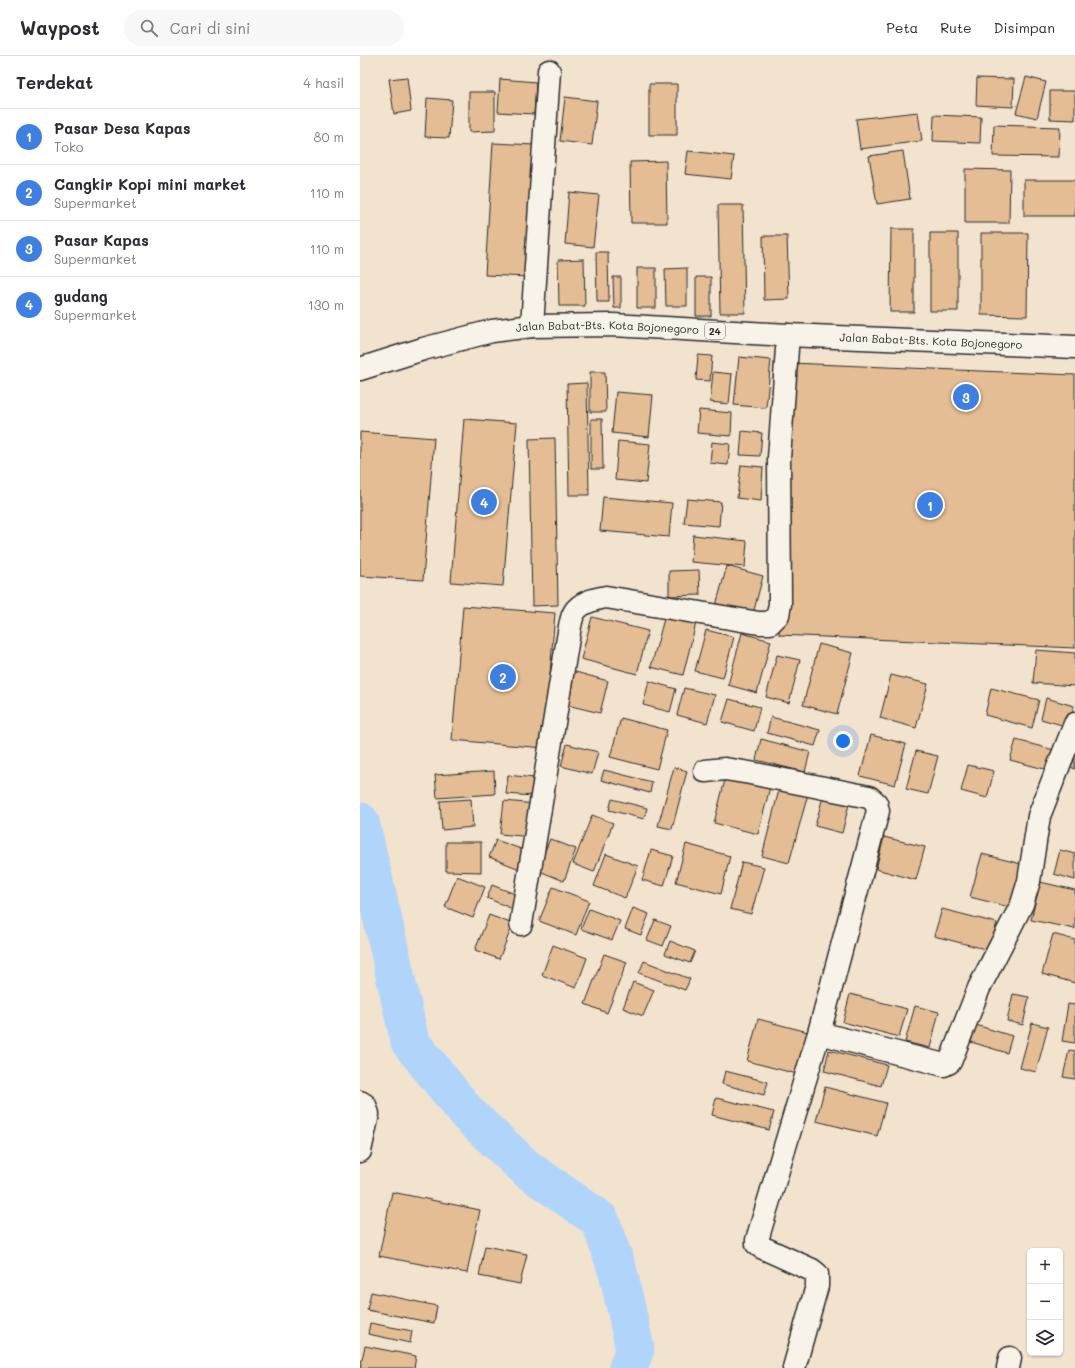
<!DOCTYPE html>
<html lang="id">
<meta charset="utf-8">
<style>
body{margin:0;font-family:Mali,sans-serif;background:#f7f7f7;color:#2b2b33}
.controls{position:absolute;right:12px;bottom:12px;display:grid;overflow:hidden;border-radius:6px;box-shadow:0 1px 3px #0004}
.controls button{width:36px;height:36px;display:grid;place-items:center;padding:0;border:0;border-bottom:1px solid #e1e1e2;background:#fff;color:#2b2b33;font:20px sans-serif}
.you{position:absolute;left:483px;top:685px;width:14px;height:14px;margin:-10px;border:3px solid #fff;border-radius:50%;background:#1a73e8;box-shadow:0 0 0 6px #1a73e833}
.badge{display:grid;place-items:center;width:26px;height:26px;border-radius:50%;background:#2563eb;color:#fff;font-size:13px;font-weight:700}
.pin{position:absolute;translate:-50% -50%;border:2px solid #fff;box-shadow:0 1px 4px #0006}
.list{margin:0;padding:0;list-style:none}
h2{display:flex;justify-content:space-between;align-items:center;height:52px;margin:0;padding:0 16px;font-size:17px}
h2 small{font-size:13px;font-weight:400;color:#7c7c81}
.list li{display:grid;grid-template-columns:26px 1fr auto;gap:12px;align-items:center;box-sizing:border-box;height:56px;padding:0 16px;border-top:1px solid #e1e1e2}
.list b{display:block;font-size:15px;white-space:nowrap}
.list p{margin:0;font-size:13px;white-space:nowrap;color:#7c7c81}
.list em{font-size:13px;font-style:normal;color:#7c7c81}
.icon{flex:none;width:22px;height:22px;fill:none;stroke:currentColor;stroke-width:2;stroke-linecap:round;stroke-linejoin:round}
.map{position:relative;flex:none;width:715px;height:1312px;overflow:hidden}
header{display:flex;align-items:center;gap:24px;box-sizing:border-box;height:56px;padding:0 20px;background:#fff;border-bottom:1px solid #e1e1e2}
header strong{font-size:19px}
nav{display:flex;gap:22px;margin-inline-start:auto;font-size:14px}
.search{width:280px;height:36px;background:#f7f7f7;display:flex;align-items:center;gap:10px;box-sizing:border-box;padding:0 14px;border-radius:22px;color:#7c7c81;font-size:15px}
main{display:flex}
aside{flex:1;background:#fff}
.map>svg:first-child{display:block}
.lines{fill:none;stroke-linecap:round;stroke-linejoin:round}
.river{stroke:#b1d5fa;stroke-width:39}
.building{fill:#e5bd95;stroke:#2b2b2b}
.minor-casing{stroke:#2b2b2b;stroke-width:25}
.trunk-casing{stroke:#2b2b2b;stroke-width:25}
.minor{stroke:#f7f3e8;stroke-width:22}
.trunk{stroke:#f7f3e8;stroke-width:22}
.labels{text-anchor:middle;stroke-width:4;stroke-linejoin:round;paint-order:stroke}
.shield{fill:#f7f3e8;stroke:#686764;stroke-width:1}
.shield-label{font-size:10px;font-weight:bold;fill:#2b2b2b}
.street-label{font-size:11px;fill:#2b2b2b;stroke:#f7f3e8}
</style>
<header>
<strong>Waypost</strong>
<div class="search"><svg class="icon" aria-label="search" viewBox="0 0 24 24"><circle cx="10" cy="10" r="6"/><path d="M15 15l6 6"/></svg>Cari di sini</div>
<nav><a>Peta</a><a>Rute</a><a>Disimpan</a></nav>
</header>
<main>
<aside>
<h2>Terdekat<small>4 hasil</small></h2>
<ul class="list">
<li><span class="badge" style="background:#3f7fe0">1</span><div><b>Pasar Desa Kapas</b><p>Toko</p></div><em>80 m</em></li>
<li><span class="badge" style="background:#3f7fe0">2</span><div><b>Cangkir Kopi mini market</b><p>Supermarket</p></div><em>110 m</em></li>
<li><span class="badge" style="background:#3f7fe0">3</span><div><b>Pasar Kapas</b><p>Supermarket</p></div><em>110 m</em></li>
<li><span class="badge" style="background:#3f7fe0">4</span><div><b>gudang</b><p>Supermarket</p></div><em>130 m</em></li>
</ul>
</aside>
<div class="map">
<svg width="715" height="1312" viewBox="0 0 715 1312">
<rect width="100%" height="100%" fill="#f2e3cf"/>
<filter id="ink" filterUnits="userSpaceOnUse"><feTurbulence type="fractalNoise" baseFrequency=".025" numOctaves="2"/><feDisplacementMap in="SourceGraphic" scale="8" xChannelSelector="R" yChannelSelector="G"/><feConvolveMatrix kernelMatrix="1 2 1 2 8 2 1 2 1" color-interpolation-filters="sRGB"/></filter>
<g filter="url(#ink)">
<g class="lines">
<path class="river" d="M0 766 19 847 50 986 108 1058 167 1113 240 1164 258 1216 275 1293 268 1312"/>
</g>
<path class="building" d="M47 21 51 55 34 58 29 23Z
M666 21 686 26 677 62 656 57Z
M617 22 654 23 653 51 616 49Z
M140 23 176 26 174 58 138 56Z
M289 28H317V79H289Z
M690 35H715V64L690 63Z
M109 36H135V75L109 76Z
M205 41 237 45 232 89 200 85Z
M67 42 92 44 89 82 65 81Z
M558 56 562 85 500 93 496 63Z
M574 59 621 61 620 87 573 85Z
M634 69 700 71 699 101 633 100Z
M133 87 175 89 168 221 125 219Z
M328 95 374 100 371 123 325 118Z
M543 95 550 143 517 148 509 100Z
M306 105 307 167H271L270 106Z
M605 113 650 114 649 167H605Z
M664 124H715V160H664Z
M209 136 239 139 233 191 205 188Z
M358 149H383L385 257H360Z
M531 173H554V256H530Z
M570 177H598V255H570Z
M621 177H668L667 260 621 259Z
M403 180H427L429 243 404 244Z
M236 196H248L249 246H237Z
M224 203 225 250H199L198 204Z
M277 212H296V252H277Z
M327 212V250H306L305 213Z
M253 221H261V252H254Z
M336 221H351V260H336Z
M338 299 352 300 350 325 336 324Z
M379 301 411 304 406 352 374 349Z
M431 307 715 319V592L419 579Z
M230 316H245L246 356H230Z
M353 316 372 318 369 348 350 346Z
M227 327 229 439H209L207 328Z
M256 336 293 339 289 381 252 377Z
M339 354 372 357 371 380 337 377Z
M104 363 157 367 143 530 91 526Z
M231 363H242L243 413H231Z
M382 375 402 377 400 400 380 399Z
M0 376 74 382 63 524 0 520Z
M195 382 198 549 172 550 169 383Z
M258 385 290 388 286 427 255 424Z
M352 386 370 388 368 409 350 407Z
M381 409 403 411 401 445 377 442Z
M243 441 312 447 309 481 240 475Z
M327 443 361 446 359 470 324 467Z
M333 479 387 485 385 511 331 506Z
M367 510 403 520 393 558 356 549Z
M339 514 340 539 309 540V515Z
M103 550 195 557 184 692 92 684Z
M305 559 336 567 323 619 291 611Z
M232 561 288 575 277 618 221 603Z
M346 574 374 581 363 622 335 615Z
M382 577 411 585 397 637 368 629Z
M459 588 493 597 477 658 443 649Z
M676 594 715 597V630L673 627Z
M417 599 440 604 429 647 406 641Z
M212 615 248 625 240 657 203 648Z
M531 619 568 628 556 672 520 662Z
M289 625 316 633 310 656 283 649Z
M324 632 355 639 347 667 317 659Z
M631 632 679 644 672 672 625 659Z
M686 642 714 650 709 671 681 663Z
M369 643 400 651 394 675 362 666Z
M411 661 460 674 455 690 407 677Z
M261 662 307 674 297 713 250 701Z
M511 679 546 688 535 729 500 720Z
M401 683 450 696 445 716 396 704Z
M656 684 694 694 688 714 650 704Z
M207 688 238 696 232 718 201 710Z
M556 695 578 700 568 738 546 733Z
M715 700V713L711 711Z
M608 709 634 715 627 742 601 735Z
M314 711 327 715 312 773 298 770Z
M244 714 292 726 290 737 241 724Z
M134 715 135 738 77 742 75 719Z
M148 719 174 722 173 740 146 738Z
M366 720 410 731 398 778 354 767Z
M420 730 448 738 429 807 402 800Z
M464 737 490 744 482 777 455 770Z
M111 743 113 771 82 774 80 745Z
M252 743 287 752 284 763 249 754Z
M144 745 176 748 172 781 140 778Z
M232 759 253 767 234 816 213 808Z
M524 781 565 791 556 824 516 813Z
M190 783 216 793 204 825 177 814Z
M136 784 172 797 165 815 129 801Z
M86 786H121V816L86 815Z
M326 788 370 800 361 838 316 826Z
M291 794 313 800 304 830 282 824Z
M700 794 715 798V824L694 818Z
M246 798 278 810 265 842 234 830Z
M622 798 669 810 657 853 610 841Z
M382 806 404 811 391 858 370 853Z
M97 820 125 831 113 862 85 851Z
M680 826 715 834V873L671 864Z
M132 829 160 840 155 854 127 842Z
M193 831 229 845 216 879 179 865Z
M273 852 289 858 281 879 265 873Z
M229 853 260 865 252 884 221 873Z
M582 853 637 867 629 894 574 880Z
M129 859 153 868 139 903 115 894Z
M295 864 311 870 303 890 287 884Z
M693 878 715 884V927L682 918Z
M310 885 335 895 330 907 305 898Z
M193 889 227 902 216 932 182 919Z
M244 898 267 906 247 957 225 948Z
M284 905 330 923 325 934 279 917Z
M273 926 294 934 283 960 263 952Z
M490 938 547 953 539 981 483 966Z
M653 938 669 941 663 969 647 965Z
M708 948 715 949V987L702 985Z
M555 950 579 956 570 992 545 986Z
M398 963 448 976 437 1018 387 1005Z
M672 967 688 971 676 1016 660 1012Z
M616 969 652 980 647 997 611 986Z
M469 994 527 1009 521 1030 464 1015Z
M709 994 715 995V1023L703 1021Z
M365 1015 408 1026 404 1039 362 1028Z
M465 1031 526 1047 517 1080 456 1065Z
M356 1042 414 1056 409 1074 352 1059Z
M32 1136 120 1154 107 1217 19 1200Z
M125 1190 167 1198 160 1228 119 1220Z
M11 1236 77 1250 74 1267 7 1254Z
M10 1267 52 1275 50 1287 8 1278Z
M5 1290 56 1300 54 1312H0Z"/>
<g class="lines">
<g class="minor-casing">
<path id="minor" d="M172 270 189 15
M345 715 365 713 390 717 509 741 516 747 518 755 459 977
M161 868 210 570C211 566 212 560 214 557 220 546 235 543 246 541L399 567H410L418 559 420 548 419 402 428 279
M0 1046 5 1049 8 1058 0 1095
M434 1312 457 1230V1218L452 1214 401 1191 397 1188V1184L459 977 584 1009 590 1006 619 932 662 848 669 825 679 760 715 668
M648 1312 650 1302"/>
</g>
<g class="trunk-casing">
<g id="trunk">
<path id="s1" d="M0 313 63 293 132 275 172 270 253 269 428 279 715 291"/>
</g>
</g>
<use href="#minor" class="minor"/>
<use href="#trunk" class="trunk"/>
</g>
</g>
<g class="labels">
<rect class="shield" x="345" y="267" width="20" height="16" rx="3"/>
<g class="shield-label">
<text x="355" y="279">24</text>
</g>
<g class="street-label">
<text dy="4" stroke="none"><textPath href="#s1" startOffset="253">Jalan Babat-Bts. Kota Bojonegoro</textPath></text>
<text dy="4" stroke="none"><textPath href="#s1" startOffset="577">Jalan Babat-Bts. Kota Bojonegoro</textPath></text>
</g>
</g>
</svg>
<div class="controls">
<button>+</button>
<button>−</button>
<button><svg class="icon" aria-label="layers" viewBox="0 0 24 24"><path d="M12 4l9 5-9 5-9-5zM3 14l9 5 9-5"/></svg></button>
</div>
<div class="you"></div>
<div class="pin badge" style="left:570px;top:449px;background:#3f7fe0">1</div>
<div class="pin badge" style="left:143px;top:621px;background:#3f7fe0">2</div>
<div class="pin badge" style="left:606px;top:341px;background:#3f7fe0">3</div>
<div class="pin badge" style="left:124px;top:446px;background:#3f7fe0">4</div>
</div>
</main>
